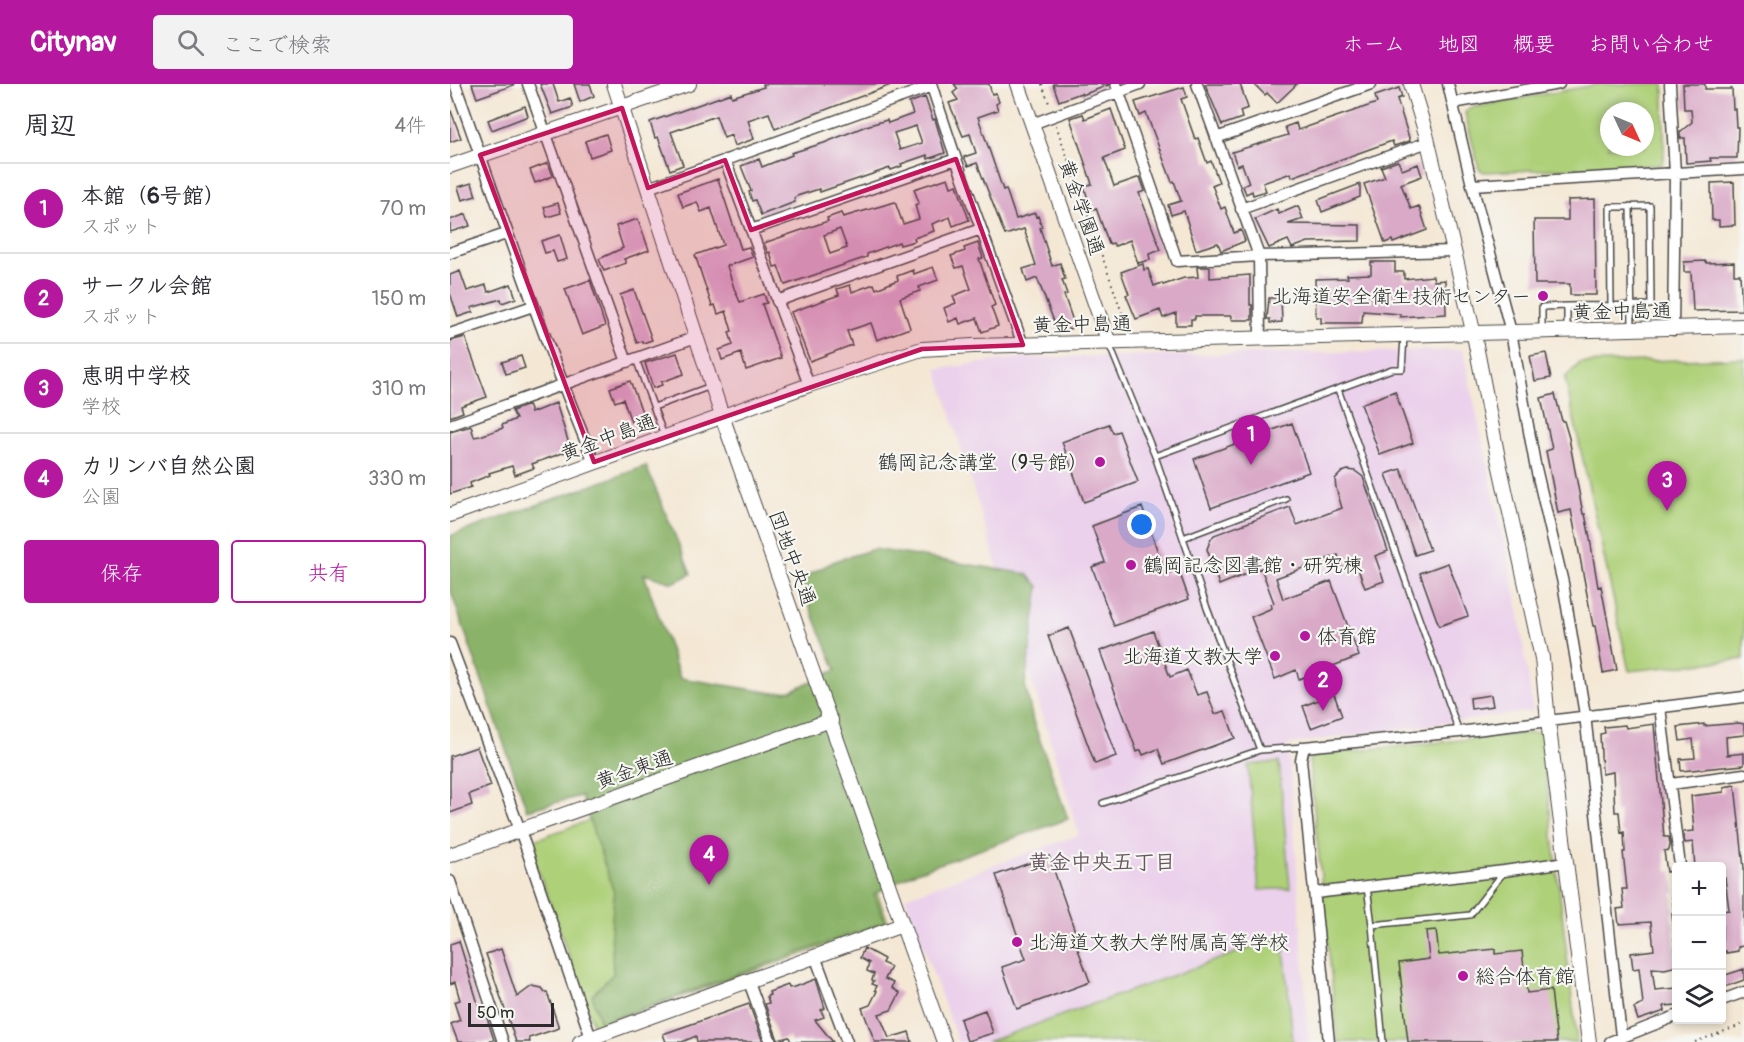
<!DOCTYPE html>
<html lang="ja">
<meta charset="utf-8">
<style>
body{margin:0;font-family:Pangolin,"Klee One",sans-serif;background:#f2f2f3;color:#2b2b33}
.controls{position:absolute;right:18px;bottom:18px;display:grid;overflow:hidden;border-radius:6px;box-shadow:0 3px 9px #0003}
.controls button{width:54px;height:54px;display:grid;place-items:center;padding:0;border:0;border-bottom:2px solid #e1e1e2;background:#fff;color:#2b2b33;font:30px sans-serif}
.compass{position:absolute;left:1150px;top:18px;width:54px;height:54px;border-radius:50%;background:#fff;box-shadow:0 3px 9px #0003;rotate:134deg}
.scale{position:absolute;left:18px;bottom:15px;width:86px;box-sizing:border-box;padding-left:6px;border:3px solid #2b2b2b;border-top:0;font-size:16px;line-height:21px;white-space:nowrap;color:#2b2b2b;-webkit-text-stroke:4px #f6f6f2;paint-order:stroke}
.you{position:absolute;left:692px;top:441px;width:21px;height:21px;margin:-15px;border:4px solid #fff;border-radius:50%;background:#1a73e8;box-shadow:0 0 0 9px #1a73e833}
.badge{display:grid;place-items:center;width:39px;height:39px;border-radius:50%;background:#b5179e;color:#fff;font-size:20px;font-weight:700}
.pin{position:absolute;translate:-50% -50px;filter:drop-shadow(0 2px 3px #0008)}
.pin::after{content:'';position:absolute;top:32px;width:21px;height:18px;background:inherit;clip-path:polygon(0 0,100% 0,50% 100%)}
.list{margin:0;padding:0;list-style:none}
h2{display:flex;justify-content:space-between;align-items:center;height:78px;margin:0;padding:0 24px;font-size:26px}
h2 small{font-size:20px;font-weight:400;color:#7c7c81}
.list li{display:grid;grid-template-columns:39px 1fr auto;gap:18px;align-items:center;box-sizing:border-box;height:90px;padding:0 24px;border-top:2px solid #e1e1e2}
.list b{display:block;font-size:22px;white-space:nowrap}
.list p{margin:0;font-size:20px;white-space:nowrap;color:#7c7c81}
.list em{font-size:20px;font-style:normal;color:#7c7c81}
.actions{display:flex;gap:12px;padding:18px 24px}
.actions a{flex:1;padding:14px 0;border:2px solid #b5179e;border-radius:6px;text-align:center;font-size:21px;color:#b5179e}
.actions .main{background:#b5179e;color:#fff}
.icon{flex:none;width:33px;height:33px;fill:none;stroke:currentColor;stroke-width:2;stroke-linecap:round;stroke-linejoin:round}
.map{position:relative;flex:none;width:1294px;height:958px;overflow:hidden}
header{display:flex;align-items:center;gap:36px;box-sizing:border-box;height:84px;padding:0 30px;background:#b5179e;color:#fff}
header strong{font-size:28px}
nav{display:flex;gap:33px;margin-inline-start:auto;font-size:21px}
.search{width:420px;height:54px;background:#f2f2f3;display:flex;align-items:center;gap:15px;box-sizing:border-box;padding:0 21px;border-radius:6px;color:#7c7c81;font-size:22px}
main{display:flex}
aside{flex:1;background:#fff}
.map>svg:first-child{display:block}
.built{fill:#ebd1eb}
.green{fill:#aed078;stroke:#6c7e52;stroke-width:1.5;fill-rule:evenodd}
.forest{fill:#8ab268;stroke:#5a6e4a;stroke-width:1.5}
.building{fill:#d9a9c7;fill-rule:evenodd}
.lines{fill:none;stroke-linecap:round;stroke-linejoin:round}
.lane-casing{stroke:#494744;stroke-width:8}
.street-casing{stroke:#494744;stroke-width:13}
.secondary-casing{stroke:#494744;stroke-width:16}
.path{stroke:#494744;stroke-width:2;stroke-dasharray:1.5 4.5;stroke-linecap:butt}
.lane{stroke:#fff;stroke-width:5}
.street{stroke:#fff;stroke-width:10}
.secondary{stroke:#fff;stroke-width:14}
.marked{fill:#c2185b;fill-opacity:0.2;stroke:#c2185b;stroke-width:4.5;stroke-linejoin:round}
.poi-dot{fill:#b5179e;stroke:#f6f6f2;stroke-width:2}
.labels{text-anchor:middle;stroke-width:4.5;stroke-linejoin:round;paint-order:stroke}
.street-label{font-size:20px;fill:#2b2b2b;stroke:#f6f6f2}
.poi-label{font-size:20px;fill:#2b2b2b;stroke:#f6f6f2;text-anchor:start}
.neighbourhood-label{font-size:21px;font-weight:bold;fill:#685762;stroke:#f6f6f2}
</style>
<header>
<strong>Citynav</strong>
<div class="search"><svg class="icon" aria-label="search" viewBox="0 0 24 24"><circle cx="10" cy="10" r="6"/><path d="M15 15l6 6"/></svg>ここで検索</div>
<nav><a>ホーム</a><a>地図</a><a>概要</a><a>お問い合わせ</a></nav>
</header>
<main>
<aside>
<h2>周辺<small>4件</small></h2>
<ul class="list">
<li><span class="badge">1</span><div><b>本館（6号館）</b><p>スポット</p></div><em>70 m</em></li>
<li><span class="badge">2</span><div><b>サークル会館</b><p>スポット</p></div><em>150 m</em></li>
<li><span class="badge">3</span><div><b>恵明中学校</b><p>学校</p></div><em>310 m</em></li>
<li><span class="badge">4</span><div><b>カリンバ自然公園</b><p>公園</p></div><em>330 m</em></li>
</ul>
<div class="actions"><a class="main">保存</a><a>共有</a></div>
</aside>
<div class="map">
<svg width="1294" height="958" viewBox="0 0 1294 958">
<rect width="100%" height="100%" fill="#f6f6f2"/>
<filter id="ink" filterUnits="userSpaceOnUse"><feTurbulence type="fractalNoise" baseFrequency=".0167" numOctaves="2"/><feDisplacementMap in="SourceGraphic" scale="12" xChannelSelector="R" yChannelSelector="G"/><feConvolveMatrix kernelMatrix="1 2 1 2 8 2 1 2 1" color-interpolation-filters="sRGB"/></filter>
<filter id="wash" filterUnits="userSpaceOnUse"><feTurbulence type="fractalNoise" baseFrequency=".008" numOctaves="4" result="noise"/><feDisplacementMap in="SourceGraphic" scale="24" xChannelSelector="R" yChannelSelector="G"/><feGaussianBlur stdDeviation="1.35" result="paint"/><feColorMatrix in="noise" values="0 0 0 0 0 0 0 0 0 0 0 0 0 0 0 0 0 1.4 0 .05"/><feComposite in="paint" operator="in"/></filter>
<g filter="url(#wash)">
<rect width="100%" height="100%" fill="#f4e8d5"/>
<path class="built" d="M1013 266 1067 517 1083 627 838 660 859 958H508L455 813 629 751 487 285 567 274Z"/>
<path class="green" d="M1150 0H1214V75L1211 81 1034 88 1029 85 1015 29 1019 24ZM1159 27H1195V63H1159Z
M1294 274V575L1179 587 1115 294 1130 279Z
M1091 648 1127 958H888L859 676 864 671Z
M357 658 371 664 439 840 144 943 80 763 84 756Z
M829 678 840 804 809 806 798 681Z
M833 852 843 958H537Z"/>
<path class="forest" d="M196 382 241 490 223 499 194 490 230 594 324 609 341 607 386 586 349 496 385 477 424 465 577 490 589 502 575 601 583 637 618 735 461 790 424 810 436 838 150 939 142 911 163 890 161 847 164 809 131 712 77 726 0 505V452Z"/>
<g id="blocks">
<path class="building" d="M22 0H64V1L27 14Z
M90 0H103L109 18 120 14 123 23 102 30Z
M124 0H140L144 12 130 18Z
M313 0H441V1L325 45 319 29 298 36 304 55 284 62 281 51 274 54 266 32 221 48 233 81 220 86 208 53 205 54 200 38 281 9 282 13 314 3Z
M504 0H539L542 10 546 9 549 18 546 20 548 26 528 33 553 106 556 105 566 135 585 129 586 133 588 132 592 143 590 144 602 182 610 179 615 195 612 196 617 210 614 211 625 243 612 247 611 244 607 245 587 194 577 198 573 185 586 181 574 145 555 151 527 79 518 82 514 73 526 69 520 50 513 52 499 19 508 16 503 9 508 5Z
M603 0H659V1L632 11 631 9 609 17Z
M755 0H790L798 24 790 27 792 34 772 41Z
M804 0H847L827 19 817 9 815 11Z
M1233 0H1255V5H1282L1283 25H1285L1286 43H1288L1287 74H1260L1261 77 1236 79 1235 54H1230V48L1242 38 1241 25H1234Z
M734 3 737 13 731 15 745 55 748 54 757 79 761 77 769 98 762 101 771 125 775 123 784 149 791 146 795 157 771 167 768 159 746 166 734 127 721 131 718 121 731 117 724 97 722 98 696 29 690 32 685 18Z
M949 4 952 13 947 15 960 57 944 62 942 57 842 93 841 89 813 99 816 107 803 111 802 107 796 110 793 102 799 99 792 80 787 82 782 68 838 51 835 43 846 39 848 46 927 19 925 12Z
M475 13 483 36 485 35 495 69 478 75 477 71 451 80 452 82 441 86 440 84 370 108 369 105 347 112 344 114 345 118 311 131 305 116 302 117 299 108 301 107 291 82 309 75 312 83 342 71 341 69 374 59 416 42 437 36 438 39 463 30 459 19ZM466 42 472 59 450 66 444 49Z
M75 22 78 32 42 46 38 36Z
M661 25 675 66 654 74 664 102 690 93 695 107 689 109 711 166 699 170 700 176 688 179 680 156 665 162 663 159 659 160 646 124 641 126 634 102 642 100 620 34 633 30 635 35Z
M1 27 11 54 0 58V28Z
M156 50 161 66 140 73 135 57Z
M948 77 952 86 968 80 972 92 951 100 961 125 969 122 977 146 943 159 942 156 935 159 914 100 935 93 931 83Z
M98 79 103 92 85 99 80 86Z
M498 94 501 103 507 101 519 136 503 142 500 133 482 140 484 147 464 154 465 157 450 161 449 158 417 170V173L335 201 328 182 324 183 320 168 318 169 314 159 378 137 377 134 391 129 393 133 445 118 453 140 469 135 465 121 469 119 464 105ZM390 145 397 164 380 170 374 151Z
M268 95 291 165 299 163 303 173 277 182 284 204 290 218 314 210 317 219 312 220 331 274 296 286 291 269 272 276 269 266 283 261 279 248 282 247 276 227 268 230 265 221 262 222 245 171 273 161 261 124 251 128 247 118 233 123 228 109Z
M1284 98 1285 141 1269 142V136H1262L1261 99Z
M22 99 26 112 12 116 8 103Z
M910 100V113L872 128 868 116Z
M1145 115 1146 211H1120V200H1085L1084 136H1118V116Z
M108 119 111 129 97 133 94 123Z
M848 122 853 135 838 140 910 141V157L858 158 842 164 838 156 819 164 805 135 827 125 829 130Z
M16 130 20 142 0 148V136Z
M188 135 199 166 174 175 176 179 154 187 149 175 173 164 166 142Z
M110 151 117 175 107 178 103 167 95 169 91 157Z
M528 159 533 174 529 175 545 221 541 223 548 242 532 248 527 234 510 240 508 234 499 238 494 224 506 219 503 212 521 205 513 182 506 184 501 172 515 167 514 164Z
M1256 177V179L1284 178V190H1290L1292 226 1243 227 1241 188H1234V178Z
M921 178H945V188H954V195L983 192 984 197 995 196 996 230 950 233V230L913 227 912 239H871V233H866L865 195 898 194 897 191 921 190Z
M693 180 694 186 698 185 704 202 712 199 713 201 734 194 748 193 747 183H760V194L800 191V221H802V236H781V232H745V235H741V241H726V229L713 234 710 226 686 235 676 211 679 210 671 188Z
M483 183 488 196 469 203 470 207 450 214 460 244 427 256 421 239 397 247 402 261 360 277 341 228 389 211 387 205 400 201 402 208 424 200 426 205 448 196 447 192 463 186 464 190Z
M10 187 17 207 36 201 38 208 61 200 66 214 52 219 51 215 21 224 23 228 8 233 0 209V191Z
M140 196 155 242 132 251 115 205Z
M184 206 202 256 193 259 192 257 187 259 170 211Z
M819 214H831L832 238 820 239V235H817Z
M15 253 37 313 11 322 13 328 0 333V257Z
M227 269 234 290 211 298 212 301 203 304 195 279Z
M1096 269 1101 294 1085 297 1080 272Z
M71 272 75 284 56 290 52 278Z
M180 297 194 333 181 338 173 315 165 318 160 304Z
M945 307 963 359 930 371 911 320Z
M1105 310 1112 337H1114L1119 354 1133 430H1135L1139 449 1148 503 1151 502 1167 586 1153 589 1145 542H1143L1121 426 1108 429 1096 367 1102 365 1091 314Z
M106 319 121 366 82 380 84 384 65 391 62 382 39 389 40 391 20 399 21 403 0 410V348L21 342 24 353 30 352 53 344 52 341 66 335 62 327 78 321 81 329Z
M842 339 859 388 761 424 744 375Z
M659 340 663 349 669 347 688 398 634 418 612 358Z
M951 385 980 466 965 471 936 390Z
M898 386 905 387 913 393 938 467 925 472 934 497 915 504 906 479 892 484 888 471 826 494 833 515 881 497 909 572 849 595 846 586 825 595 801 533 822 524 821 520 824 519 811 484 769 501 757 465 760 457 764 451 840 423 847 441 892 424 886 404 885 395 892 388Z
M692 423 716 491 729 487 739 515 664 542 642 483 655 478 642 442Z
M998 479 1018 532 989 542 970 489Z
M619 544 666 672 645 680 598 552Z
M703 547 720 593 737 586 747 611 757 608 765 630 775 627 785 654 714 680 708 665 693 671 691 666 687 668 650 567Z
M884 610 892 632 861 644 853 622Z
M1041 611 1043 622 1021 625 1020 614Z
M1289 639 1294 640V651L1276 653 1277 671 1294 669V681L1231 687 1230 675 1245 674 1243 655 1230 657 1228 643 1254 640V642Z
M1204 640 1214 753H1219L1220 761 1219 766 1214 767 1217 788 1222 787 1225 809H1222L1224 828 1222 829 1227 882 1215 885 1202 884 1205 906 1227 904V921L1214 922 1215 927 1188 936 1184 924 1193 920 1189 884 1183 885 1181 869 1204 866 1201 838 1169 840 1167 825 1174 824 1172 805H1177L1173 768H1175L1174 748 1171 749 1169 728H1165L1163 688 1152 690 1150 650 1155 649 1154 643 1175 641 1176 644Z
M27 663 41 702 19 710 22 721 0 729V672Z
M1285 701 1294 784V862L1288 863V867L1276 869V867L1272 868V827L1279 826 1275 794H1272V783H1245L1243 758 1235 759 1233 748 1244 747 1241 712 1274 708V703Z
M599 772 628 856 625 857 640 898 567 925 552 883 576 875 546 791Z
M986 846 989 871 1045 865V870L1072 867 1077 909 1101 906 1107 958H958L949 879 979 875 976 847Z
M9 857 32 933 36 931 44 956 38 958H8L1 940 10 936 4 918 10 916 5 898 0 900V860Z
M414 864 434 875 432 879 441 883 435 895 444 899 442 904 450 909 441 926 429 930 439 954 459 948 462 958H425L412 924 420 921 427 907 425 906 427 902 422 900 424 897 422 896 424 890 417 887 419 879 410 874Z
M51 865 67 913 82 902 92 904 95 908H97L109 944 79 954 80 958H66L36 870Z
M1294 885V896L1272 904V892Z
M366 895 375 924 371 926 374 933 365 936 383 958H341L339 953 328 956 315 920 319 919 317 912 320 911 319 908 338 901 339 904 345 903Z
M299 920 313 958H247L246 952 232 958H216L213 950Z
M535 926 543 949 517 957 510 935Z"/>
</g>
</g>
<g filter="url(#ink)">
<use href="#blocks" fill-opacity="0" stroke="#494744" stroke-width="1.5"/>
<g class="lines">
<g class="lane-casing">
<path id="lane" d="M1180 122 1182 244
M1117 246V222L1201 221 1200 122 1160 123 1161 221
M1092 248V223L1117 222
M659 260 705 372 757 524 810 666 854 663
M186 275 214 352
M888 305 1009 648
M204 323 261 302
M705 372 942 285H952L954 253
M733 454 836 415
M653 719 810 666
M917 803 922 841 1020 831 1053 789
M922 841 933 958"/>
</g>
<g class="street-casing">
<path id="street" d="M5 0C50 127 93 254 144 378
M78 0 177 278
M481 0 506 75 573 261
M666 0 727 177 809 172 1004 167
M747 0 809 172 810 255
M998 0 1022 101 1061 248 1085 380 1113 499 1135 631 1171 952
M1220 0 1225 90 1223 246
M1003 19 1109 0
M582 40 690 0
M766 54 921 0
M275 76 359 301
M1022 101 1294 85
M198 104 482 2
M791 125 978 58
M301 146 506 75
M0 169 56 150
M327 217 531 145
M0 250 83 222
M0 341 246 253
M0 559 70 746 141 954
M1210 623 1230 782
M1221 700 1294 690
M0 797 53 958
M865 809 1054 787 1116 778
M365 872 397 958
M299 898 321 958
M1272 916 1294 908
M879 958 851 676 854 663 1009 648 1294 613
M1160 958 1226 932"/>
</g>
<g class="secondary-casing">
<path id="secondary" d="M164 0 272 332 494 958
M568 0 659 259
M961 0 976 50 1024 251 1048 374 1092 574 1098 637 1139 958
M0 82 239 0
M0 431 359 301 472 265 523 262 1294 242
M0 771 381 636
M130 958 452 841"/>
</g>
<path class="path" d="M592 0 600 22
M606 41 678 246
M1245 958 1294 940"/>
<use href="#lane" class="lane"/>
<use href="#street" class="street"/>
<use href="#secondary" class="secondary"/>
</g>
</g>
<path class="marked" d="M172 24 198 104 275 76 301 146 506 75 573 261 472 265 144 378 30 71Z"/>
<g class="poi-dot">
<circle cx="1093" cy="212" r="6"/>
<circle cx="650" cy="378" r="6"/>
<circle cx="681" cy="481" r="6"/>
<circle cx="855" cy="552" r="6"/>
<circle cx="825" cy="572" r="6"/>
<circle cx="567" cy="858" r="6"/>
<circle cx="1013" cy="892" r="6"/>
</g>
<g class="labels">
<g class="street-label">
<text transform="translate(632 123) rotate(71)" y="7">黄金学園通</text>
<text transform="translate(1172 227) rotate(-1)" y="7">黄金中島通</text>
<text transform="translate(632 240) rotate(-1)" y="7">黄金中島通</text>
<text transform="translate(158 353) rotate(-20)" y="7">黄金中島通</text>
<text transform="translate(343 474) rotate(70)" y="7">団地中央通</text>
<text transform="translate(184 685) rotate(-19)" y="7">黄金東通</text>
</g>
<g class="poi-label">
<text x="1081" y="219" text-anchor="end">北海道安全衛生技術センター</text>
<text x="638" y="385" text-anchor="end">鶴岡記念講堂（9号館）</text>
<text x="693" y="488">鶴岡記念図書館・研究棟</text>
<text x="867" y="559">体育館</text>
<text x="813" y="579" text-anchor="end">北海道文教大学</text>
<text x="579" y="865">北海道文教大学附属高等学校</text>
<text x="1025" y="899">総合体育館</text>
</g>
<g class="neighbourhood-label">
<text x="652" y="785">黄金中央五丁目</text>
</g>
</g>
</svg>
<div class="controls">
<button>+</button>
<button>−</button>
<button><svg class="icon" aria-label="layers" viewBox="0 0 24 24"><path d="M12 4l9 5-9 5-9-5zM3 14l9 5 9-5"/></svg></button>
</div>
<svg class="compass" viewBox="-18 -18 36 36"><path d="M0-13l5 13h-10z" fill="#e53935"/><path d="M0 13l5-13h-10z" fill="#7c7c81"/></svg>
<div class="scale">50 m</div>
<div class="you"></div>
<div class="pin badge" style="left:801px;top:381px">1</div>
<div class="pin badge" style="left:873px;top:627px">2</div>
<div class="pin badge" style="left:1217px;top:427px">3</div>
<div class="pin badge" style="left:259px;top:801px">4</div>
</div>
</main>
